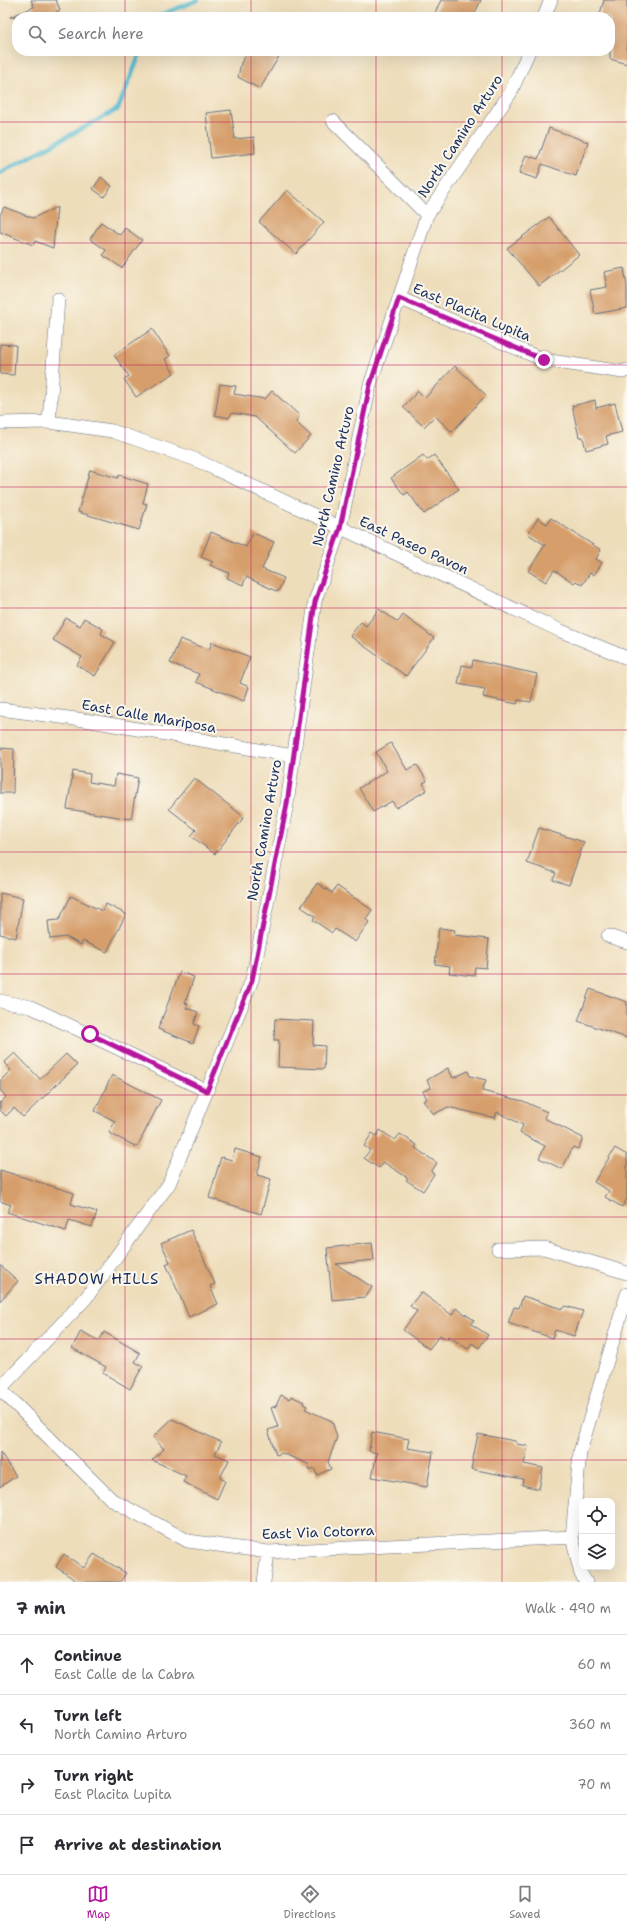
<!DOCTYPE html>
<meta charset="utf-8">
<style>
body{margin:0;font-family:"Shantell Sans",sans-serif;background:#f7f7f7;color:#2b2b33}
.controls{position:absolute;right:12px;bottom:12px;display:grid;overflow:hidden;border-radius:8px;box-shadow:0 4px 16px #0002}
.controls button{width:36px;height:36px;display:grid;place-items:center;padding:0;border:0;border-bottom:1px solid #e1e1e2;background:#fff;color:#2b2b33;font:20px sans-serif}
.stop{position:absolute;width:12px;height:12px;margin:-9px;border:3px solid #b5179e;border-radius:50%;background:#fff}
.stop.end{background:#b5179e;border-color:#fff;box-shadow:0 1px 4px #0008}
.list{margin:0;padding:0;list-style:none}
h2{display:flex;justify-content:space-between;align-items:center;height:52px;margin:0;padding:0 16px;font-size:17px}
h2 small{font-size:13px;font-weight:400;color:#7c7c81}
.list li{display:grid;grid-template-columns:26px 1fr auto;gap:12px;align-items:center;box-sizing:border-box;height:60px;padding:0 16px;border-top:1px solid #e1e1e2}
.list b{display:block;font-size:15px;white-space:nowrap}
.list p{margin:0;font-size:13px;white-space:nowrap;color:#7c7c81}
.list em{font-size:13px;font-style:normal;color:#7c7c81}
.icon{flex:none;width:22px;height:22px;fill:none;stroke:currentColor;stroke-width:2;stroke-linecap:round;stroke-linejoin:round}
.map{position:relative;flex:none;width:627px;height:1582px;overflow:hidden}
.search{position:absolute;background:#fff;box-shadow:0 4px 16px #0002;left:12px;right:12px;top:12px;height:44px;display:flex;align-items:center;gap:10px;box-sizing:border-box;padding:0 14px;border-radius:16px;color:#7c7c81;font-size:15px}
.sheet{height:292px;background:#fff}
nav{display:flex;justify-content:space-around;align-items:center;box-sizing:border-box;height:56px;border-top:1px solid #e1e1e2;background:#fff;font-size:11px;color:#7c7c81}
nav a{display:grid;justify-items:center;gap:2px}
nav .on{color:#b5179e}
.map>svg:first-child{display:block}
.lines{fill:none;stroke-linecap:round;stroke-linejoin:round}
.stream{stroke:#52b9d0;stroke-width:4.5}
.building{fill:#d69e6a}
.minor-casing{stroke:#656c7e;stroke-width:14}
.minor{stroke:#fff;stroke-width:13}
.route{stroke:#b5179e;stroke-width:5}
.grid{fill:none;stroke:#c2185b;stroke-width:1;stroke-opacity:0.55}
.labels{text-anchor:middle;stroke-width:4;stroke-linejoin:round;paint-order:stroke}
.street-label{font-size:14px;fill:#1b2f5e;stroke:#fbf7ec}
.neighbourhood-label{font-size:15px;letter-spacing:1px;fill:#1b2f5e;stroke:#fbf7ec}
</style>
<div class="map">
<svg width="627" height="1582" viewBox="0 0 627 1582">
<rect width="100%" height="100%" fill="#fbf7ec"/>
<filter id="ink" filterUnits="userSpaceOnUse"><feTurbulence type="fractalNoise" baseFrequency=".025" numOctaves="2"/><feDisplacementMap in="SourceGraphic" scale="8" xChannelSelector="R" yChannelSelector="G"/><feConvolveMatrix kernelMatrix="1 2 1 2 8 2 1 2 1" color-interpolation-filters="sRGB"/></filter>
<filter id="wash" filterUnits="userSpaceOnUse"><feTurbulence type="fractalNoise" baseFrequency=".012" numOctaves="4" result="noise"/><feDisplacementMap in="SourceGraphic" scale="16" xChannelSelector="R" yChannelSelector="G"/><feGaussianBlur stdDeviation="0.9" result="paint"/><feColorMatrix in="noise" values="0 0 0 0 0 0 0 0 0 0 0 0 0 0 0 0 0 1.4 0 .05"/><feComposite in="paint" operator="in"/></filter>
<g filter="url(#wash)">
<rect width="100%" height="100%" fill="#eeddba"/>
<g class="lines">
<path class="stream" d="M155 17 198 0
M0 173 118 109 141 51"/>
</g>
<g id="blocks">
<path class="building" d="M31 0H56L60 10 56 12 58 17H10L34 7Z
M441 0H481L473 17H433Z
M604 0H627V64L610 59V17H599Z
M248 51H282L260 89 238 77 241 63Z
M231 110 235 139 254 137 255 153 211 158 206 113Z
M549 128 588 142 576 176 542 164 537 179 519 173 526 155 538 159Z
M101 177 112 186 104 197 93 189Z
M287 190 324 222 296 254 259 222Z
M4 207 33 218 57 207 53 248 35 241 33 245 0 232V215Z
M549 217 579 255 539 286 507 248Z
M101 222 120 235 125 228 142 240 122 268 103 255 106 250 90 239Z
M624 268 627 286V308L595 314 590 290 607 287 604 272Z
M152 329 170 356 165 359 174 373 136 397 124 379 129 376 114 355Z
M0 344 16 345 14 375 0 374Z
M455 366 486 395 452 432 435 416 424 427 403 407 418 391 425 398Z
M220 384 236 386 234 394 265 399 272 391 299 415 296 422 311 436 295 453 255 417 232 413 229 418 215 415Z
M595 400 596 408 615 403 622 432 606 436 608 444 586 450 583 437H579L572 406Z
M423 455 427 460 434 455 459 489 424 514 408 492 404 495 391 478Z
M90 470 118 478 119 475 148 484 143 503 147 504 139 530 78 512Z
M538 518 547 524 551 518 601 550 596 559 602 563 594 575 590 573 582 585 576 581 574 583 554 570 546 582 528 571 545 545 528 534Z
M211 532 246 547 253 533 274 542 262 569 284 578 278 592 246 577 243 585 227 578 229 573 210 565 213 562 201 557Z
M379 609 398 622 403 615 434 638 406 676 350 636 361 622 366 626Z
M66 618 80 626 84 618 103 629 101 634 115 642 95 676 77 665 82 657 53 640Z
M180 639 209 650 212 642 250 657 240 683 249 687 244 701 196 682 199 674 170 663Z
M473 660 537 674 531 702 518 700 517 704 483 697 485 689 458 684 462 665 472 667Z
M391 743 407 770 417 765 427 781 423 783 427 790 396 808 392 801 373 812 359 788 387 771 376 752Z
M0 748 14 749 13 793H0Z
M73 771 90 774 89 782 114 786 116 774 138 778 131 819 67 809Z
M194 778 244 817 215 854 191 836 196 830 169 809Z
M539 828 584 842 569 885 553 880 556 873 527 863Z
M317 883 332 893 337 886 372 910 366 919 369 922 355 942 335 929 332 933 313 920 315 916 301 907Z
M0 893 23 898 16 938 0 934Z
M71 896 102 911 106 904 126 914 107 952 83 941 81 945 66 937 50 939 48 921 59 920Z
M439 928 455 930 454 935 489 939 486 968 475 967 474 976 449 973 450 966 435 964Z
M180 972 194 977 185 1003 188 1004 186 1008 198 1012 194 1024 199 1026 193 1043 158 1029Z
M590 989 627 1002V1038L578 1021Z
M275 1019 314 1021 313 1045 325 1046 324 1069 278 1067 279 1040H274Z
M15 1053 40 1079 66 1054 77 1065 23 1117 14 1108 6 1116 0 1110V1103L6 1097 0 1090V1081L11 1070 4 1063Z
M448 1068 453 1078 468 1071 470 1076 486 1080 482 1091 523 1101 547 1112 544 1118 583 1138 578 1149 573 1147 562 1169 539 1158 545 1146 520 1133 523 1125 497 1112 495 1118 448 1107 434 1114 423 1101 427 1099 423 1091 431 1088 427 1080Z
M112 1075 161 1100 137 1147 109 1133 115 1121 95 1111Z
M380 1130 395 1140 400 1134 417 1145 415 1148 437 1163 431 1172 434 1174 423 1191 406 1180 408 1178 383 1162 379 1168 364 1158 370 1150 364 1146 372 1133 377 1136Z
M615 1148 627 1155V1199L622 1207 605 1197 609 1191 594 1182Z
M235 1149 262 1157 257 1175 271 1179 261 1214 209 1198 221 1157 232 1160Z
M0 1170 74 1193 71 1204 97 1212 92 1227 69 1220 66 1231 7 1212 11 1205 0 1201Z
M191 1230 215 1284 210 1286 218 1304 189 1317 166 1264 170 1262 161 1243Z
M372 1243 374 1260 336 1264 372 1287 366 1297 332 1300 327 1248Z
M0 1265 18 1281 0 1301Z
M421 1292 452 1315 456 1308 474 1320 471 1324 488 1335 479 1348 472 1343 468 1349 448 1336 447 1340 440 1335 429 1349 403 1330 417 1311 410 1306Z
M523 1296 562 1309 565 1306 583 1311 574 1336 555 1330 552 1338 508 1323 514 1307 519 1308Z
M81 1331 99 1341 104 1332 140 1353 135 1362 143 1366 130 1389 103 1373 106 1367 72 1348Z
M281 1395 289 1399 291 1396 304 1402 303 1404 307 1406 305 1409 332 1421 337 1437 328 1462 331 1469 317 1475 314 1468 310 1470 308 1464 282 1453 276 1455 268 1430 278 1427 271 1408 276 1406Z
M172 1419 221 1442 215 1454 229 1460 220 1478 225 1481 217 1499 183 1482 186 1476 152 1460 164 1449 153 1437Z
M372 1432 409 1439 407 1448 433 1452 427 1487 372 1477 377 1453 369 1451Z
M478 1434 515 1441 517 1444 528 1446 524 1464 543 1468 539 1489 522 1485 523 1479 471 1469Z
M0 1452 16 1476 0 1487Z
M64 1554 84 1568 94 1554 126 1573 120 1582H78L56 1567Z"/>
</g>
</g>
<g filter="url(#ink)">
<use href="#blocks" fill-opacity="0" stroke="#656c7e" stroke-width="1"/>
<g class="lines">
<g class="minor-casing">
<path id="minor" d="M544 17 551 0
M333 121 427 215
M399 298 544 360 623 372 627 370
M49 422 58 299
M0 423 49 422 112 431 194 459 561 631 627 658
M0 709 91 721 293 756
M608 936 627 942
M0 1001 31 1007 207 1091
M498 1249 544 1248 627 1273
M0 1389 86 1298 169 1184 252 980 287 804 315 601 340 528 370 385 427 215 511 92 529 51
M0 1389 112 1500 188 1541 268 1552 572 1537
M264 1582 268 1552
M586 1582 581 1574 572 1537 580 1452 627 1294"/>
</g>
<use href="#minor" class="minor"/>
</g>
</g>
<g class="lines" filter="url(#ink)">
<path class="route" d="M90 1034 207 1091 252 980 287 804 315 602 340 528 370 385 399 298 544 360"/>
</g>
<path class="grid" d="M125 0V17M251 0V17M376 0V17M502 0V17M125 51V1582M251 51V1582M376 51V1582M502 51V1582M0 122H627M0 243H627M0 365H627M0 487H627M0 608H627M0 730H627M0 852H627M0 974H627M0 1095H627M0 1217H627M0 1339H627M0 1460H627"/>
<g class="labels">
<g class="street-label">
<text transform="translate(460 136) rotate(-57)" y="5">North Camino Arturo</text>
<text transform="translate(472 312) rotate(23)" y="5">East Placita Lupita</text>
<text transform="translate(333 476) rotate(-77)" y="5">North Camino Arturo</text>
<text transform="translate(414 545) rotate(25)" y="5">East Paseo Pavon</text>
<text transform="translate(149 716) rotate(10)" y="5">East Calle Mariposa</text>
<text transform="translate(264 830) rotate(-80)" y="5">North Camino Arturo</text>
<text transform="translate(318 1532) rotate(-2)" y="5">East Via Cotorra</text>
</g>
<g class="neighbourhood-label">
<text x="97" y="1284">SHADOW HILLS</text>
</g>
</g>
</svg>
<div class="controls">
<button><svg class="icon" aria-label="locate" viewBox="0 0 24 24"><circle cx="12" cy="12" r="6"/><path d="M12 2v4M12 18v4M2 12h4M18 12h4"/></svg></button>
<button><svg class="icon" aria-label="layers" viewBox="0 0 24 24"><path d="M12 4l9 5-9 5-9-5zM3 14l9 5 9-5"/></svg></button>
</div>
<div class="stop" style="left:90px;top:1034px"></div>
<div class="stop end" style="left:544px;top:360px"></div>
<div class="search"><svg class="icon" aria-label="search" viewBox="0 0 24 24"><circle cx="10" cy="10" r="6"/><path d="M15 15l6 6"/></svg>Search here</div>
</div>
<section class="sheet">
<h2>7 min<small>Walk · 490 m</small></h2>
<ul class="list">
<li><svg class="icon" aria-label="ahead" viewBox="0 0 24 24"><path d="M12 20V5M6 11l6-6 6 6"/></svg><div><b>Continue</b><p>East Calle de la Cabra</p></div><em>60 m</em></li>
<li><svg class="icon" aria-label="left" viewBox="0 0 24 24"><path d="M17 20v-9H6M10 6l-5 5 5 5"/></svg><div><b>Turn left</b><p>North Camino Arturo</p></div><em>360 m</em></li>
<li><svg class="icon" aria-label="right" viewBox="0 0 24 24"><path d="M7 20v-9h11M14 6l5 5-5 5"/></svg><div><b>Turn right</b><p>East Placita Lupita</p></div><em>70 m</em></li>
<li><svg class="icon" aria-label="arrive" viewBox="0 0 24 24"><path d="M6 21V4h12l-3 4 3 4H6"/></svg><div><b>Arrive at destination</b></div></li>
</ul>
</section>
<nav>
<a class="on"><svg class="icon" aria-label="map" viewBox="0 0 24 24"><path d="M3 6l6-2 6 2 6-2v14l-6 2-6-2-6 2zM9 4v14M15 6v14"/></svg>Map</a>
<a><svg class="icon" aria-label="directions" viewBox="0 0 24 24"><path d="M12 3l9 9-9 9-9-9zM9 14v-3h6M13 9l2 2-2 2"/></svg>Directions</a>
<a><svg class="icon" aria-label="saved" viewBox="0 0 24 24"><path d="M7 4h10v16l-5-4-5 4z"/></svg>Saved</a>
</nav>
